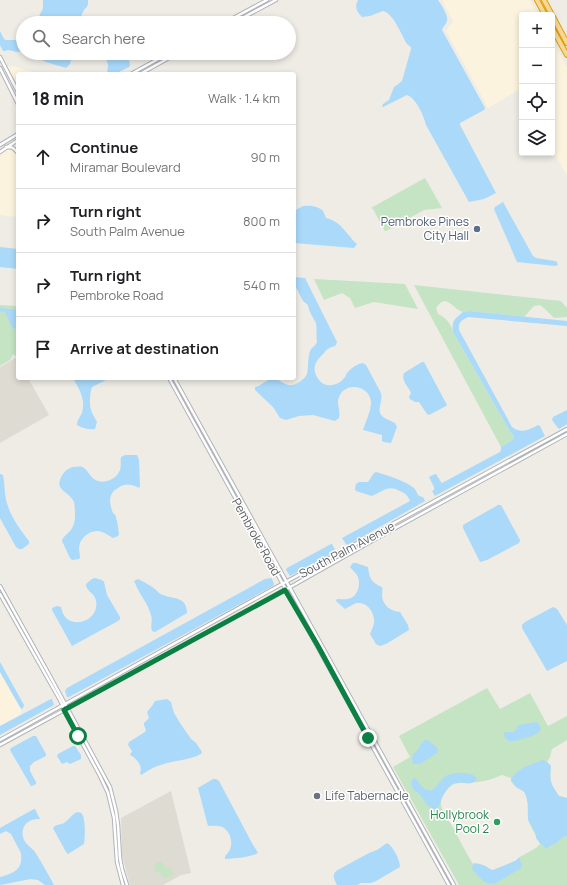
<!DOCTYPE html>
<meta charset="utf-8">
<style>
body{margin:0;font-family:Manrope,sans-serif;background:#f2f2f2;color:#202124}
.controls{position:absolute;right:12px;top:12px;display:grid;overflow:hidden;border-radius:4px;box-shadow:0 2px 6px #0003}
.controls button{width:36px;height:36px;display:grid;place-items:center;padding:0;border:0;border-bottom:1px solid #e0e0e0;background:#fff;color:#202124;font:20px sans-serif}
.stop{position:absolute;width:12px;height:12px;margin:-9px;border:3px solid #0b8043;border-radius:50%;background:#fff}
.stop.end{background:#0b8043;border-color:#fff;box-shadow:0 1px 4px #0008}
.list{margin:0;padding:0;list-style:none}
h2{display:flex;justify-content:space-between;align-items:center;height:52px;margin:0;padding:0 16px;font-size:17px}
h2 small{font-size:13px;font-weight:400;color:#757577}
.list li{display:grid;grid-template-columns:26px 1fr auto;gap:12px;align-items:center;box-sizing:border-box;height:64px;padding:0 16px;border-top:1px solid #e0e0e0}
.list b{display:block;font-size:15px;white-space:nowrap}
.list p{margin:0;font-size:13px;white-space:nowrap;color:#757577}
.list em{font-size:13px;font-style:normal;color:#757577}
.icon{flex:none;width:22px;height:22px;fill:none;stroke:currentColor;stroke-width:2;stroke-linecap:round;stroke-linejoin:round}
.map{position:relative;flex:none;width:567px;height:885px;overflow:hidden}
.search{position:absolute;background:#fff;box-shadow:0 2px 6px #0003;left:16px;top:16px;width:280px;height:44px;display:flex;align-items:center;gap:10px;box-sizing:border-box;padding:0 14px;border-radius:22px;color:#757577;font-size:15px}
.panel{position:absolute;background:#fff;box-shadow:0 2px 6px #0003;left:16px;top:72px;width:280px;height:308px;border-radius:4px}
.map>svg:first-child{display:block}
.commercial{fill:#fbf3dd}
.education{fill:#dedbd3}
.green{fill:#c4e4c3;fill-rule:evenodd}
.water{fill:#aad9f9}
.lines{fill:none;stroke-linecap:round;stroke-linejoin:round}
.secondary-casing{stroke:#b1b4b9;stroke-width:4.5}
.highway-casing{stroke:#e39b10;stroke-width:6}
.secondary{stroke:#fff;stroke-width:2.5}
.highway{stroke:#f5da95;stroke-width:4}
.route{stroke:#0b8043;stroke-width:5}
.service-dot{fill:#5c6f8a;stroke:#fff;stroke-width:1.5}
.worship-dot{fill:#6b7280;stroke:#fff;stroke-width:1.5}
.leisure-dot{fill:#2e9e5b;stroke:#fff;stroke-width:1.5}
.labels{text-anchor:middle;stroke-width:3;stroke-linejoin:round;paint-order:stroke}
.service-label{font-size:12px;fill:#4e5e75;stroke:#fff;text-anchor:end}
.street-label{font-size:12px;fill:#5d6064;stroke:#fff}
.worship-label{font-size:12px;fill:#5b616d;stroke:#fff;text-anchor:start}
.leisure-label{font-size:12px;fill:#27864d;stroke:#fff;text-anchor:end}
</style>
<div class="map">
<svg width="567" height="885" viewBox="0 0 567 885">
<rect width="100%" height="100%" fill="#eeece5"/>
<path class="commercial" d="M442 0H530L538 15H522V88L488 108 446 31 453 21Z
M552 40 567 67V176L552 149Z
M14 66 39 74H18V86L8 67Z
M18 144V217L0 215V156L7 150Z
M0 672 21 709V714L0 726Z"/>
<path class="education" d="M17 357 18 359V378H28L49 415 0 443V367Z
M171 791 191 873 181 875 163 885H130L122 855 121 818Z"/>
<path class="green" d="M425 178 442 208 424 210 386 231H385L373 209 371 208Z
M314 279 405 284 418 309 374 302 355 308 350 298 342 293 324 300Z
M414 285 561 301 567 308V317L554 318 544 308 540 305 534 306 524 317 469 311C467 311 465 312 463 312 452 309 447 292 436 308L438 314C446 318 451 323 453 332L511 433 514 436V439L501 447Z
M0 305 18 306V357H17L13 354 10 360 0 366Z
M487 688 500 709 530 693 548 726 567 716V740L552 749 550 757 547 762 551 766C549 782 551 784 559 796L567 798V885H459L393 767 410 757 399 736ZM502 775 511 778V781C512 783 513 784 515 786 518 789 523 789 525 793 529 801 527 810 528 818 529 824 537 838 540 844L536 848 518 858 517 860 506 865 492 870C486 867 480 862 473 864 466 853 460 841 454 829 449 820 442 814 441 804 440 797 448 787 454 784 458 782 472 783 478 782 487 781 495 778 502 775Z
M161 861 166 868 162 871 170 867 174 874 164 879 160 872 157 873 153 866Z"/>
<path class="water" d="M43 0H88C89 8 85 7 83 12 81 15 81 20 80 23H36L43 8Z
M358 0H438C441 4 449 17 447 21 446 25 443 26 442 30L485 108 484 110 460 123V125L496 193 484 199 469 202 426 125C424 116 416 98 407 95L383 107 382 106 383 104 389 100 394 87 397 85 402 81 411 49V47L407 44C401 34 394 14 383 11L370 16 362 17C357 12 354 7 358 0Z
M0 31 4 39 6 40H23V51L17 52 8 50 5 51H3L0 45Z
M31 53H73L70 64 66 68C53 64 41 62 31 53Z
M107 53H126L129 59 130 66 129 67 115 74H107L108 65 106 58Z
M503 202 533 256 536 258 555 261 557 262 558 265 555 266 517 262 494 209 495 207Z
M303 206C309 205 319 206 323 211 324 213 325 216 326 218 342 222 345 233 357 244L354 248 294 243V211Z
M0 247 18 249V269L0 267Z
M294 277 305 278 337 342 336 345C334 347 330 347 328 349 325 350 326 351 324 353 317 360 312 365 316 375 318 380 322 384 327 385 333 386 341 383 344 378 346 377 346 374 347 373 351 368 357 364 363 363L366 365 381 393C382 397 381 401 380 406 377 417 387 419 395 423L397 427 391 443 384 442 382 441V435L363 430C366 421 371 411 371 402 370 385 345 381 339 397 336 404 341 411 339 418L335 421 313 415 299 416 286 420 280 418 273 407 255 390V387C261 386 266 380 272 379 283 378 286 392 301 381 303 379 306 377 307 374 309 366 307 357 311 349 313 347 316 345 317 342 316 336 317 327 316 323 313 317 309 312 308 305L303 301 297 289 294 286Z
M0 308 18 310V331L11 326 6 313 0 311Z
M469 311 567 321V326L468 317C462 320 458 322 459 330L512 427C521 434 529 430 538 425L540 426 545 436 435 496 432 491 434 490V487L429 477 435 474H436L441 482 442 483 500 452 501 450V447L514 439V436L511 433 453 332C451 321 455 319 463 312Z
M422 362H424L447 405 446 406 429 415 427 414 419 402H415L410 399 409 397 411 393C408 386 401 381 404 373Z
M73 378H84L86 380 89 378H110L92 387C90 393 89 404 91 410 92 414 95 418 97 422L95 429C89 430 82 428 77 425 77 420 80 417 82 413 86 399 79 389 73 378Z
M567 410V424L559 429 558 428 552 420 553 417Z
M125 455H137L139 460 140 486 139 488C131 484 126 483 118 488 108 493 109 504 113 513 115 515 116 515 116 518 118 523 118 529 119 534L118 536 113 538C108 535 104 532 98 531 89 530 79 539 79 548 79 551 80 555 80 558L79 559 72 560 70 558 62 541C63 536 67 535 70 531 73 528 75 522 75 517 75 513 75 506 74 502 69 490 52 491 63 474 66 470 69 468 73 467 76 467 80 466 82 467 86 468 88 473 91 476 95 482 103 483 110 480 114 478 117 476 119 472 122 467 120 462 121 457Z
M376 472C386 475 406 481 414 488 416 490 417 494 419 496L423 497 425 501 348 545 346 544 342 538 410 501C408 496 406 494 402 492 387 484 385 491 372 496L356 491 355 489 356 484 359 482H368L374 473Z
M0 474 3 475C5 483 4 492 6 500 10 516 19 528 29 541V544L22 549H19L16 547 0 518Z
M498 505H501L520 540 519 543 487 560 480 562 463 528V525Z
M331 544H332L335 550V552L290 576 286 570 287 568Z
M353 563H356L368 567C369 577 371 583 382 587 383 590 382 593 382 596 383 606 391 611 400 612L408 625 409 630 386 644 380 646 376 644 370 634C372 630 375 623 374 619 373 610 366 602 357 603 353 604 349 607 345 609L336 601 337 599C341 599 347 600 351 598 359 594 361 582 357 575 355 572 352 570 350 567Z
M95 578 102 580 104 582 107 595 120 617V619L118 621 72 646 52 610V608L57 606 61 607C62 611 63 615 66 618 76 627 93 621 96 608 99 593 86 593 86 584L92 579Z
M271 578 272 579 274 584 273 586 69 697H67L65 691 67 688 265 579Z
M138 579C144 582 150 585 155 589 155 589 159 593 159 593 169 600 187 594 187 613L155 632 152 631C150 625 153 620 151 615 148 603 139 594 135 583L134 581Z
M553 607 557 609 567 625V661L547 671 543 664 522 628V625L525 622Z
M0 662 24 705 23 708 21 709 0 672Z
M51 699H52L54 705 0 735V726Z
M167 699 171 702 174 713 180 723 191 739 196 743 202 752 201 754C187 761 174 760 161 765 153 767 148 771 141 775L140 773C143 765 136 758 130 755L132 751 128 745 129 742 145 732 146 730 144 725V723L149 718 147 712 152 706 155 701Z
M537 722C539 725 542 727 540 731 538 734 529 737 525 738 518 740 505 746 504 733L506 732H514L519 725Z
M33 736H36L46 754V756L34 762 30 766V771L36 782V784L32 786H31L10 750 11 748Z
M425 740H428C431 744 435 745 438 749L437 753 420 764H413L412 758 413 754 419 749 420 745Z
M73 746H75L81 755V759L70 764 67 762 62 764 57 756 58 754Z
M543 760 547 762 551 766C549 781 551 784 559 796L567 798V836L565 837 564 836 555 844 549 846 547 849 540 843 536 838V834L528 820V803L525 793 523 791 516 787 511 780C515 769 530 765 540 761Z
M456 773C463 773 473 772 477 779 470 788 461 780 453 784 449 786 445 792 443 796 440 800 439 815 430 807 424 803 423 797 418 793 413 789 410 787 412 780L414 778 416 779C421 785 424 792 433 790L445 776Z
M213 779H216L219 781 252 843 258 853 256 854C246 858 236 858 225 859V856C234 849 233 835 224 828 219 825 213 826 208 826L198 788Z
M34 809H35L40 819C37 819 32 819 28 822 21 827 21 837 26 843 29 847 32 848 35 852 42 863 48 874 54 885H45L38 880 31 879 0 885V877C14 873 23 870 21 853L11 834 6 831 0 834V828Z
M77 812C78 813 80 812 81 813 86 816 85 838 84 844L68 854 66 852 53 828C56 824 60 825 64 823 69 820 72 814 77 812Z
M387 843C393 846 400 860 400 867L376 881 371 883H361L357 885H337C334 879 332 876 336 871L369 853 377 850Z
M518 858H519L522 865 521 868 496 883C488 885 485 883 479 877 477 874 474 872 472 869L473 864C479 862 487 867 492 870H494L517 860Z"/>
<g class="lines">
<g class="secondary-casing">
<path id="secondary" d="M224 23 267 0
M233 23 276 0
M0 57 18 92
M0 68 18 104
M131 74 169 53
M140 74 178 53
M0 145 18 134
M6 147C12 147 13 147 17 152
M0 152 18 140
M169 378 449 885
M174 378 454 885
M0 586 50 676 110 787 116 811 118 825 120 858 122 869 127 885
M0 594 61 702 66 713 100 776 108 793 114 818 117 862 123 885
M0 740 282 584 567 429
M0 745 285 590 379 537 567 434"/>
</g>
<g class="highway-casing">
<path id="highway" d="M537 0 545 15
M544 0 552 15
M552 15 567 43
M552 28 567 55"/>
</g>
<use href="#secondary" class="secondary"/>
<use href="#highway" class="highway"/>
</g>
<g class="lines">
<path class="route" d="M78 736 64 710 285 590 318 646 368 738"/>
</g>
<circle class="service-dot" cx="477" cy="229" r="4"/>
<circle class="worship-dot" cx="317" cy="796" r="4"/>
<circle class="leisure-dot" cx="497" cy="822" r="4"/>
<g class="labels">
<g class="service-label">
<text x="469" y="226">Pembroke Pines<tspan x="469" dy="14">City Hall</tspan></text>
</g>
<g class="street-label">
<text transform="translate(256 537) rotate(61)" y="4">Pembroke Road</text>
<text transform="translate(347 550) rotate(-28)" y="4">South Palm Avenue</text>
</g>
<g class="worship-label">
<text x="325" y="800">Life Tabernacle</text>
</g>
<g class="leisure-label">
<text x="489" y="819">Hollybrook<tspan x="489" dy="14">Pool 2</tspan></text>
</g>
</g>
</svg>
<div class="controls">
<button>+</button>
<button>−</button>
<button><svg class="icon" aria-label="locate" viewBox="0 0 24 24"><circle cx="12" cy="12" r="6"/><path d="M12 2v4M12 18v4M2 12h4M18 12h4"/></svg></button>
<button><svg class="icon" aria-label="layers" viewBox="0 0 24 24"><path d="M12 4l9 5-9 5-9-5zM3 14l9 5 9-5"/></svg></button>
</div>
<div class="stop" style="left:78px;top:736px"></div>
<div class="stop end" style="left:368px;top:738px"></div>
<div class="search"><svg class="icon" aria-label="search" viewBox="0 0 24 24"><circle cx="10" cy="10" r="6"/><path d="M15 15l6 6"/></svg>Search here</div>
<section class="panel">
<h2>18 min<small>Walk · 1.4 km</small></h2>
<ul class="list">
<li><svg class="icon" aria-label="ahead" viewBox="0 0 24 24"><path d="M12 20V5M6 11l6-6 6 6"/></svg><div><b>Continue</b><p>Miramar Boulevard</p></div><em>90 m</em></li>
<li><svg class="icon" aria-label="right" viewBox="0 0 24 24"><path d="M7 20v-9h11M14 6l5 5-5 5"/></svg><div><b>Turn right</b><p>South Palm Avenue</p></div><em>800 m</em></li>
<li><svg class="icon" aria-label="right" viewBox="0 0 24 24"><path d="M7 20v-9h11M14 6l5 5-5 5"/></svg><div><b>Turn right</b><p>Pembroke Road</p></div><em>540 m</em></li>
<li><svg class="icon" aria-label="arrive" viewBox="0 0 24 24"><path d="M6 21V4h12l-3 4 3 4H6"/></svg><div><b>Arrive at destination</b></div></li>
</ul>
</section>
</div>
